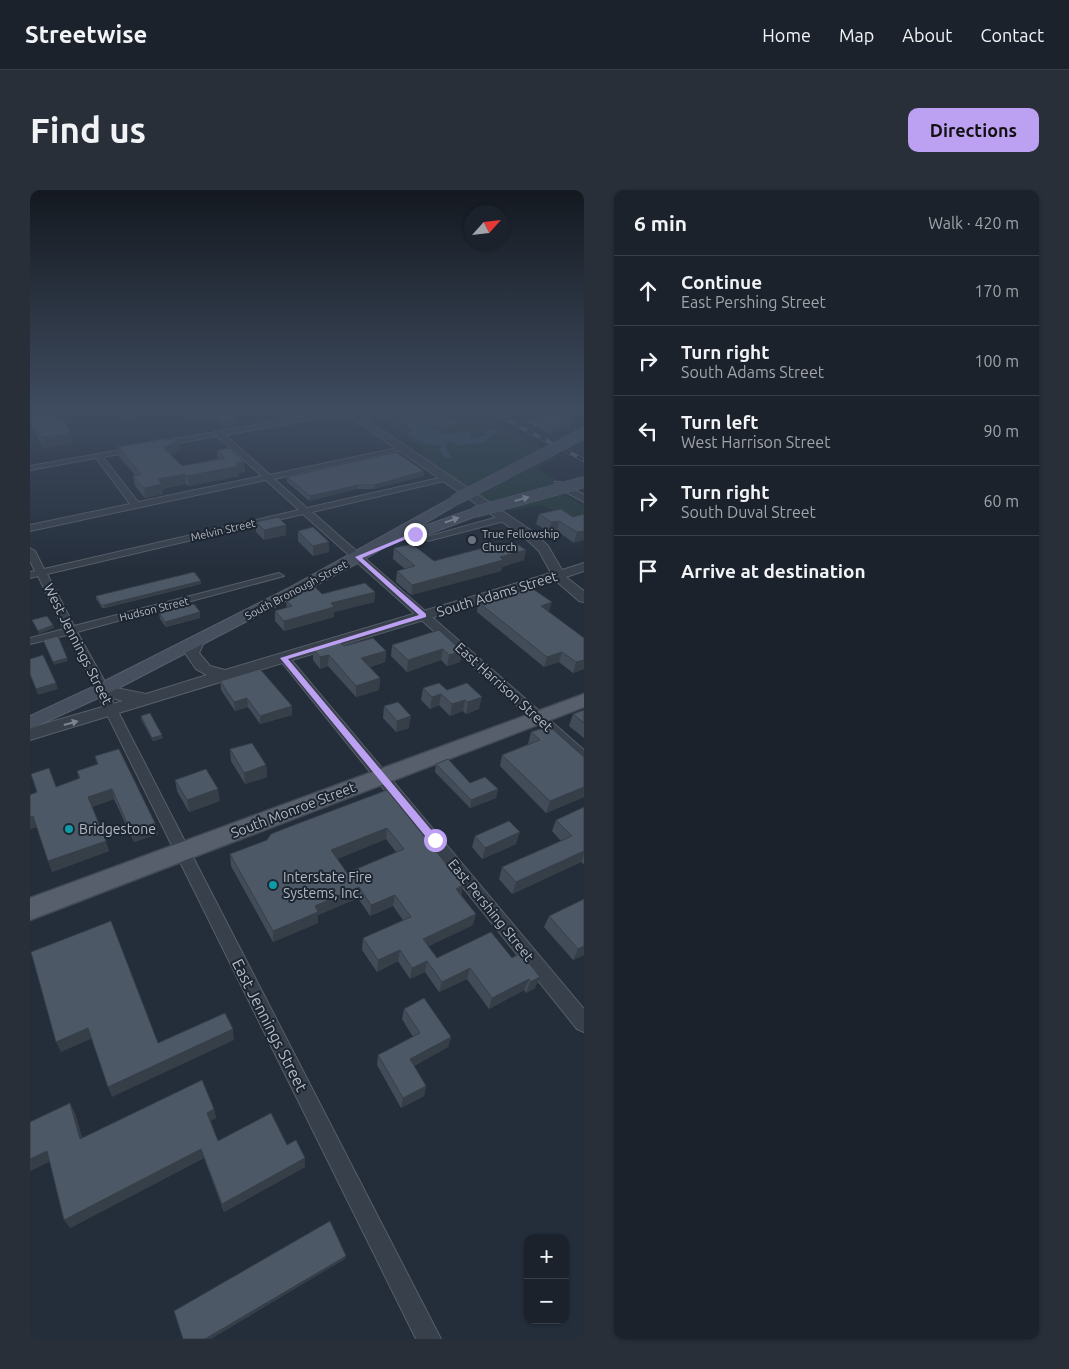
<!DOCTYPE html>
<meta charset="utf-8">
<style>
body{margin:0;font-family:Ubuntu,sans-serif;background:#282f38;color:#f1f3f6}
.controls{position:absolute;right:15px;bottom:15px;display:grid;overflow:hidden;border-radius:10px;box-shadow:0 1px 4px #0004}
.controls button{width:45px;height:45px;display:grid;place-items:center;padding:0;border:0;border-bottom:1px solid #393f48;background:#1b222c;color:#f1f3f6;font:25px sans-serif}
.compass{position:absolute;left:434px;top:15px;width:45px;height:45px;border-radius:50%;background:#1b222c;box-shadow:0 1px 4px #0004;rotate:63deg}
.stop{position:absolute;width:15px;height:15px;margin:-11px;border:4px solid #bca0f2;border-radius:50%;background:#fff}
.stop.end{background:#bca0f2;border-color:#fff;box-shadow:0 1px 5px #0008}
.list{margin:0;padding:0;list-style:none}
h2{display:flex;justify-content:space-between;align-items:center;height:65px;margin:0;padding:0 20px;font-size:21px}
h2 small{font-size:16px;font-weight:400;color:#a0a4a9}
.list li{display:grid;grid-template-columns:32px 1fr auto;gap:15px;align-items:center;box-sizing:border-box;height:70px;padding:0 20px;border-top:1px solid #393f48}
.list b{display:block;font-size:19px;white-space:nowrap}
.list p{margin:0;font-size:16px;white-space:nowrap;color:#a0a4a9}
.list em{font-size:16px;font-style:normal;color:#a0a4a9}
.icon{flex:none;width:28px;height:28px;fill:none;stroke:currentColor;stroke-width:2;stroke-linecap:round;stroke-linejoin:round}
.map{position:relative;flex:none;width:554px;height:1149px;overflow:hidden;border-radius:10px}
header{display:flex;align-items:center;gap:30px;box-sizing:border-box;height:70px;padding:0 25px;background:#1b222c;border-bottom:1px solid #393f48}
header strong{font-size:24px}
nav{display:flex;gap:28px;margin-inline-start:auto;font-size:18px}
.intro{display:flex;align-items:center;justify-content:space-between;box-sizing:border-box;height:120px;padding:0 30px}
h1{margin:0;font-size:35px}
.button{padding:12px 22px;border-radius:10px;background:#bca0f2;color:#111;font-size:18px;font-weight:700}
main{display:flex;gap:30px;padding:0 30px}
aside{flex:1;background:#1b222c;border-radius:10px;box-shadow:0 1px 4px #0004}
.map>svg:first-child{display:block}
.green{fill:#263a3c}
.water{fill:#3a4c63}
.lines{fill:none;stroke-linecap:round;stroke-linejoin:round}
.minor-casing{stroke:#565e69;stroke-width:2}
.tertiary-casing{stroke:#565e69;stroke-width:2}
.secondary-casing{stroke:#565e69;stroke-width:2}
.primary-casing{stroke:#414954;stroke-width:3}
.minor{fill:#38404b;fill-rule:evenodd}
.tertiary{fill:#38404b;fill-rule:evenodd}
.secondary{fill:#464f5e;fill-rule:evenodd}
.primary{fill:#565f6b;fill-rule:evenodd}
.rail-casing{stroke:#5a6472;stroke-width:4}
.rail{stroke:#1d2530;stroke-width:2.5;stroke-dasharray:7;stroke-linecap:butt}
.secondary-bridge-casing{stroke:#565e69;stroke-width:12;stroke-linecap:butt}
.secondary-bridge{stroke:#464f5e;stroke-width:11}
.wall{fill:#424c59;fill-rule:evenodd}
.shaded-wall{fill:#363e48}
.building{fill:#4d5867;stroke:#363e48;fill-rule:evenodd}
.oneway{fill:#8d95a2}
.oneway2{fill:#7c848f}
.route{fill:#bca0f2}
.worship-dot{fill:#6b7280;stroke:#1d2530;stroke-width:2}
.culture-dot{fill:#0f9aa8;stroke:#1d2530;stroke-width:2}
.labels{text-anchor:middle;stroke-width:4;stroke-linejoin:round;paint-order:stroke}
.far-street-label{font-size:11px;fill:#b3bbc7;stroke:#1d2530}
.far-poi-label{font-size:11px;fill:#b3bbc7;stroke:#1d2530;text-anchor:start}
.street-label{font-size:14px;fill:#b3bbc7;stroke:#1d2530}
.poi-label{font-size:14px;fill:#b3bbc7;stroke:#1d2530;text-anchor:start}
.near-street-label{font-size:16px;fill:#b3bbc7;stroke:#1d2530}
</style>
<header>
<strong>Streetwise</strong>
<nav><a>Home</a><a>Map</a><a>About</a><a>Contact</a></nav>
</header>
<div class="intro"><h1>Find us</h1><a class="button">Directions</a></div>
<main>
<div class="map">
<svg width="554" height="1149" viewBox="0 0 554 1149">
<rect width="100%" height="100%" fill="#242e3b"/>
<path class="green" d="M351 221H443L528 267 506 278 532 293 521 297 554 316V332L509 315 474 322 386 265 394 260 346 225Z"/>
<path class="water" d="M394 222 423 223 426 225 407 228C415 233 425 227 432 233L422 234 417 238 408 235 402 236V239C416 245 423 244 436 241L440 244V248L457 246 452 241 463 239 468 242 456 249 457 252 430 255 418 251 416 259 422 267 415 268 410 260 411 256 390 252 378 244 382 240 375 233 354 228 372 230 370 225Z"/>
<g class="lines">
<g class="minor-casing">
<path id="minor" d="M332 221H341L337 223Z
M545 221H554V223L502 233 498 231Z
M317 222 321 224 320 226 283 229 195 245 240 285 372 257 376 259 244 289 277 318 418 286V290L282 322 554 560V573L549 571 273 324 17 384 44 436 249 383 254 386 47 442 74 490 77 500 411 1149H386L65 500 62 490 37 445 0 454V448L34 439 8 386 0 388V382L5 381 0 371V358L5 361 14 379 269 320 236 290 0 341V335L100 314 66 268 0 280V276L108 257V261L73 267 108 312 232 286 187 246 131 256 127 254 128 252 283 225Z
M525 292H531L554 305V312L525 296Z
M475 325 480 328 478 330 398 351 393 348Z
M254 464 258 466 554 819V842L547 839 250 470 248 468 250 466Z"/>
</g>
<g class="tertiary-casing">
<path id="tertiary" d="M319 222H325L502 341 518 356 532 380 554 373V381L536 387 554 401V412L549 411 525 390 0 550V538L93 511 65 503 63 500 65 497 71 495 116 504 177 485 166 479 155 463 162 449 167 448 174 452 169 463 180 476 195 480 521 383 509 361 494 347 319 226Z"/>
</g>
<g class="secondary-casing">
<path id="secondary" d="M425 306 429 307 431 310 429 313 333 370 267 405 77 504 0 539V526L65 496 257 399Z
M445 318 451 322 449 325 388 348H378L377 345 378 342Z"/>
</g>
<g class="primary-casing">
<path id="primary" d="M554 504V517L0 730V708Z"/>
</g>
<use href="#minor" class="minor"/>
<use href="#tertiary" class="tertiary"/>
<use href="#secondary" class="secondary"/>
<use href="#primary" class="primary"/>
<g class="rail-casing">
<path id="rail" d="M460 221 554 270"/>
</g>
<use href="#rail" class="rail"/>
<g class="secondary-bridge-casing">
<path id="secondary-bridge" d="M425 310 554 243
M445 322 554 292"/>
</g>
<use href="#secondary-bridge" class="secondary-bridge"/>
</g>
<path class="wall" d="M0 221 43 253 14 258 0 233Z
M89 221H107L108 226 93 228Z
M153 221H197L204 227 205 234 197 239 179 224 172 231 165 233Z
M504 228 540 238 518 243 502 235Z
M88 257 150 259 141 265 152 276 187 269V260L214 272 215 282 209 283V286L159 296 156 294 133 299V304L115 308 105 296 103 286 105 285 89 267Z
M394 281V286L343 299H327L279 311 257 292V287Z
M509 324 543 327 554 324 544 353 527 341 519 342 506 334Z
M226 332 256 345 234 350 226 342Z
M268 341 299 362 283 366 268 351Z
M468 357 494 370 472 377 471 381 381 405 366 392 367 381 375 379 363 369 364 358 404 371Z
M171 394 75 418H72L66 409V406Z
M345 402 344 412 304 422V427L254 441 245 431V421L257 418 256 411 292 404Z
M448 412 519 422 554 448V479L543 483 529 472 514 477 447 422Z
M129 423 170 428 136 437 130 429Z
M362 455 432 461 430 472 417 476 411 470 377 482 361 466Z
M314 456 356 461 355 472 340 477 350 488 349 500 326 507 298 476 290 479 283 470V459Z
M190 491 262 516V525L230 534 218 517 205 521 191 500Z
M437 493 449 519 436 524 433 521 420 526 409 515 400 519 391 510 393 498 417 500Z
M354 516 379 538 366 542 353 528Z
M554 520V548L539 536 543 524Z
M111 526 133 548 123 551 111 529Z
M501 542 554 567V607L516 623 470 576 472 565 498 554Z
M200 559 236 575 237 587 215 594 201 571Z
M65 566 125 633 128 644 104 652 84 609 62 617 79 661 22 682 7 637 0 639V605L49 589 47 581 67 574Z
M406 574 440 593 468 599 466 608 440 618 405 582Z
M145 590 190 611 159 622 147 601Z
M357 600 433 695 431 705 443 735 398 756 407 768 461 742 505 798 496 803 494 800 459 819 437 789 409 802 395 782 380 789 368 771 347 782 332 760 333 748 373 730 363 716 340 726 328 708 288 725V733L243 752 201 676 200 664 237 650ZM356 649 366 662 317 683 307 669Z
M554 617V674L551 672 482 704 469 689 472 677 531 651 522 641 526 630Z
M445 646 486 654 452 669 442 657Z
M519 726 554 765 543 770 514 737Z
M374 819 421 847 418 857 384 876 396 896 394 906 371 918 347 875 348 865 383 847 372 829Z
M184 919 186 928 180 931 188 951 257 955 275 977 194 1022 174 968 40 1038 20 971 0 981V932L45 923 52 948Z"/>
<path class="shaded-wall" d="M92 221H107L108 226 93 228Z
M175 221H179V224L172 231 165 233V226Z
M204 227 205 234 197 239 196 232Z
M542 231 540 238 518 243 519 236Z
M41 243 43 253 14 258 12 247Z
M149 250 150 259 136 268 134 258Z
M214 272 215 282 209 283V286L159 296 157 286Z
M394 281V286L343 299 344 295Z
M155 284 156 294 133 299V304L115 308 114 298 128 289Z
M328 295 327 299 279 311 280 306Z
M529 331 527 341 519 342 521 332Z
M256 335V345L234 350V340Z
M554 341V350L544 353 547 342Z
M299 352V362L283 366V356Z
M496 360 494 370 472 377 471 381 381 405 382 395 470 367Z
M171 391V394L75 418 74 415Z
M345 402 344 412 304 422V427L254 441V431L301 413Z
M522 412 519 422 511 416Z
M170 422V428L136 437 135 432Z
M23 435 24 438 9 444 8 441Z
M413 459 411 470 377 482 378 470Z
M356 461 355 472 331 480V468Z
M432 461 430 472 417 476 419 465Z
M532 462 529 472 514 477 517 467Z
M299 465 298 476 290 479V467Z
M37 468 38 471 24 475 23 472Z
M554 470V479L543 483 546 472Z
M350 488 349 500 326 507V496Z
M26 493 28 499 8 505 6 499Z
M411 504 409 515 400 519 402 507Z
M452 507 449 519 436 524 438 512Z
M217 508 218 517 205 521 204 512Z
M435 510 433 521 420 526 422 514Z
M262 516V525L230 534V526Z
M381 526 379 538 366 542 367 531Z
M132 545 133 548 123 551 122 548Z
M236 575 237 587 215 594 214 583Z
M554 597V607L516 623 520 611Z
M82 599 84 609 61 617 58 607Z
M188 599 190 611 159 622 157 610Z
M468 599 466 608 440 618 441 610Z
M3 626 7 637 0 639V627Z
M125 633 128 644 104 652 101 642Z
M357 638 356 649 300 672 301 660Z
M490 642 486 654 452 669 455 658Z
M76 651 79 661 22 682 18 671Z
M554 661V665L551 672 482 704 486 692Z
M433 695 431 707 426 699Z
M329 697 328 708 288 725V733L243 752V741L285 716Z
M365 705 363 716 340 726 341 715Z
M446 724 443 735 391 760 393 749Z
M554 756V765L543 770 548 759Z
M370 760 368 771 347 782 348 770Z
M397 771 395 782 380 789 382 778Z
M440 778 437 789 409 802 412 792Z
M510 787 505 798 496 803 500 792Z
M499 789 494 800 459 819 462 808Z
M58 838 63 848 31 862 26 852Z
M203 839 204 850 82 907 78 897Z
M421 847 418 857 378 879 380 869Z
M396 896 394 906 371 918 373 908Z
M40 913 45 923 55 958 50 949Z
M184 919 186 928 179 932 177 923Z
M171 959 174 968 40 1038 34 1030Z
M17 961 23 970 0 981V969Z
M275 968V977L194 1022 192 1014Z
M316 1066 315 1069 181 1149H175Z"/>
<path class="building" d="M0 221H22L27 228 31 227 41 243 12 247 0 227Z
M159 221H175L172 225 165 226Z
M182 221H197L204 227 196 232Z
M526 224 542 231 519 236 504 228Z
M132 249 149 250 134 258 152 276 195 268 187 260 200 258 214 272 206 273 209 276 157 286 155 284 128 289 132 294 114 298 103 286 111 284 88 257Z
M366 262 394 281 344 295H328L280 306 257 287Z
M531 319 543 327 554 324V341L547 342 529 331 521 332 509 324Z
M248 327 256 335 234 340 226 332Z
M283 337 299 352 283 356 268 341Z
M485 353 496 360 470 367 473 370 382 395 367 381 385 376 364 358 382 354 404 371 464 355 468 357Z
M164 382 171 391 74 415H71L66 406Z
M335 393 345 402 301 413 304 417 254 431 245 421 262 416 256 411 284 396 292 404Z
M500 397 522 412 511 416 554 448V470L546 472 532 462 517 467 448 412Z
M164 414 170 422 135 432 129 423Z
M17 426 23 435 8 441 2 430Z
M409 440 432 461 419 465 413 459 378 470 362 455Z
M28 446 37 468 23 472 13 450Z
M343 448 356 461 331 468 350 488 326 496 299 465 290 467 283 459 309 451 314 456Z
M13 465 26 493 6 499 0 484V469Z
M230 479 262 516 230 526 217 508 204 512 190 491Z
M409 493 417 500 437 493 452 507 438 512 435 510 422 514 411 504 402 507 393 498Z
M368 512 381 526 367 531 354 516Z
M554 520V533L543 524Z
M120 523 132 545 122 548 111 526Z
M519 536 554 567V597L520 611 472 565 510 550 501 542Z
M222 553 236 575 214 583 200 559Z
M89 559 125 633 101 642 82 599 58 607 76 651 18 671 3 626 0 627V605L7 602 1 584 19 578 26 597 50 588 47 581 68 574 65 566Z
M418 569 440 593 455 587 468 599 441 610 406 574Z
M176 579 188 599 157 610 145 590Z
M357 600 433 695 426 699 446 724 393 749 407 768 461 742 482 768 491 763 510 787 500 792 499 789 462 808 440 778 412 792 397 771 382 778 370 760 348 770 333 748 381 727 365 705 341 715 329 697 285 716 288 722 243 741 200 664 237 650 241 644 256 638ZM357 638 374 659 317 683 301 660Z
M554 617V661L486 692 472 677 542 646 526 630Z
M479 631 490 642 455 658 445 646Z
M554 709V756L548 759 519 726Z
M81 731 128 853 195 823 203 839 78 897 58 838 26 852 1 762Z
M394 808 421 847 380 869 396 896 373 908 348 865 390 843 374 819Z
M172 890 184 919 177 923 188 951 241 923 257 955 266 950 275 968 192 1014 171 959 34 1030 17 961 0 969V932L40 913 50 949Z
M300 1031 316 1066 175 1149H153L144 1121Z"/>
<defs><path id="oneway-solid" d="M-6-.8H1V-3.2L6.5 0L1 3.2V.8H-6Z" transform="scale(1.25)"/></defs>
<g class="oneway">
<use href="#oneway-solid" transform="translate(492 309) rotate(-16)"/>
<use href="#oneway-solid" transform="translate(422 330) rotate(-19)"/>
</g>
<use class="oneway2" href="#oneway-solid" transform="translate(41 533) rotate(-15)"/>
<linearGradient id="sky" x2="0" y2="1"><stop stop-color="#141920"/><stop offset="0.58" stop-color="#3f4c60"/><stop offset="1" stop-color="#3f4c60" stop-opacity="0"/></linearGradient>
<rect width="554" height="381" fill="url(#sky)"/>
<path class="route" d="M383 343 388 344 332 368 396 424V427L258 469 408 648V653H401L250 468 389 425 325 367Z"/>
<circle class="worship-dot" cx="442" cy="350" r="5"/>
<g class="culture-dot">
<circle cx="39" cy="639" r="5"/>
<circle cx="243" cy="695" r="5"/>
</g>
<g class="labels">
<g class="far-street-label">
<text transform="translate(193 340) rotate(-13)" y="4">Melvin Street</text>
<text transform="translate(266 400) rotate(-28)" y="4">South Bronough Street</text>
<text transform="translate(124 419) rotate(-14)" y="4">Hudson Street</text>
</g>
<g class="far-poi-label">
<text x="452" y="348">True Fellowship<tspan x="452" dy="13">Church</tspan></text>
</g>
<g class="street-label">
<text transform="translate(467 404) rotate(-17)" y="5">South Adams Street</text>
<text transform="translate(48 454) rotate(63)" y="5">West Jennings Street</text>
<text transform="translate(474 497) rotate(42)" y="5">East Harrison Street</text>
<text transform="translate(263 620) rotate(-21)" y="5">South Monroe Street</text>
<text transform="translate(461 720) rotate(51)" y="5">East Pershing Street</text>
</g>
<g class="poi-label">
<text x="49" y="644">Bridgestone</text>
<text x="253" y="692">Interstate Fire<tspan x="253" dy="16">Systems, Inc.</tspan></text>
</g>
<g class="near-street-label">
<text transform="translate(240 835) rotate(63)" y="6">East Jennings Street</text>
</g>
</g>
</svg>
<div class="controls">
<button>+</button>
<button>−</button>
</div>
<svg class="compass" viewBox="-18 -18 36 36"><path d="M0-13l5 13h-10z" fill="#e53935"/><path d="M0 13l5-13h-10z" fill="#a0a4a9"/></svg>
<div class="stop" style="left:405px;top:650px"></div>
<div class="stop end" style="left:385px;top:344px"></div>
</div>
<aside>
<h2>6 min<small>Walk · 420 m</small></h2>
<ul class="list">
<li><svg class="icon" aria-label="ahead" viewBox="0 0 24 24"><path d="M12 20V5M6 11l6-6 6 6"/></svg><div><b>Continue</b><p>East Pershing Street</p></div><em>170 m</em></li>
<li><svg class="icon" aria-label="right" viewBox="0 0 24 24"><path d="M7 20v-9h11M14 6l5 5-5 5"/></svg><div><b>Turn right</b><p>South Adams Street</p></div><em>100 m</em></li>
<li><svg class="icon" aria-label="left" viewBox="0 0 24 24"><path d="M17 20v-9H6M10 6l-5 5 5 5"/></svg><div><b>Turn left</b><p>West Harrison Street</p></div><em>90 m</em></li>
<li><svg class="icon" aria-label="right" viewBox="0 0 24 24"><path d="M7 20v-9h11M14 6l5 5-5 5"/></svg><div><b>Turn right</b><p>South Duval Street</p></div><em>60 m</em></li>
<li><svg class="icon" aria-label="arrive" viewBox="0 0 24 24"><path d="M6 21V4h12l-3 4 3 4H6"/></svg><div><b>Arrive at destination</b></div></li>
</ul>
</aside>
</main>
